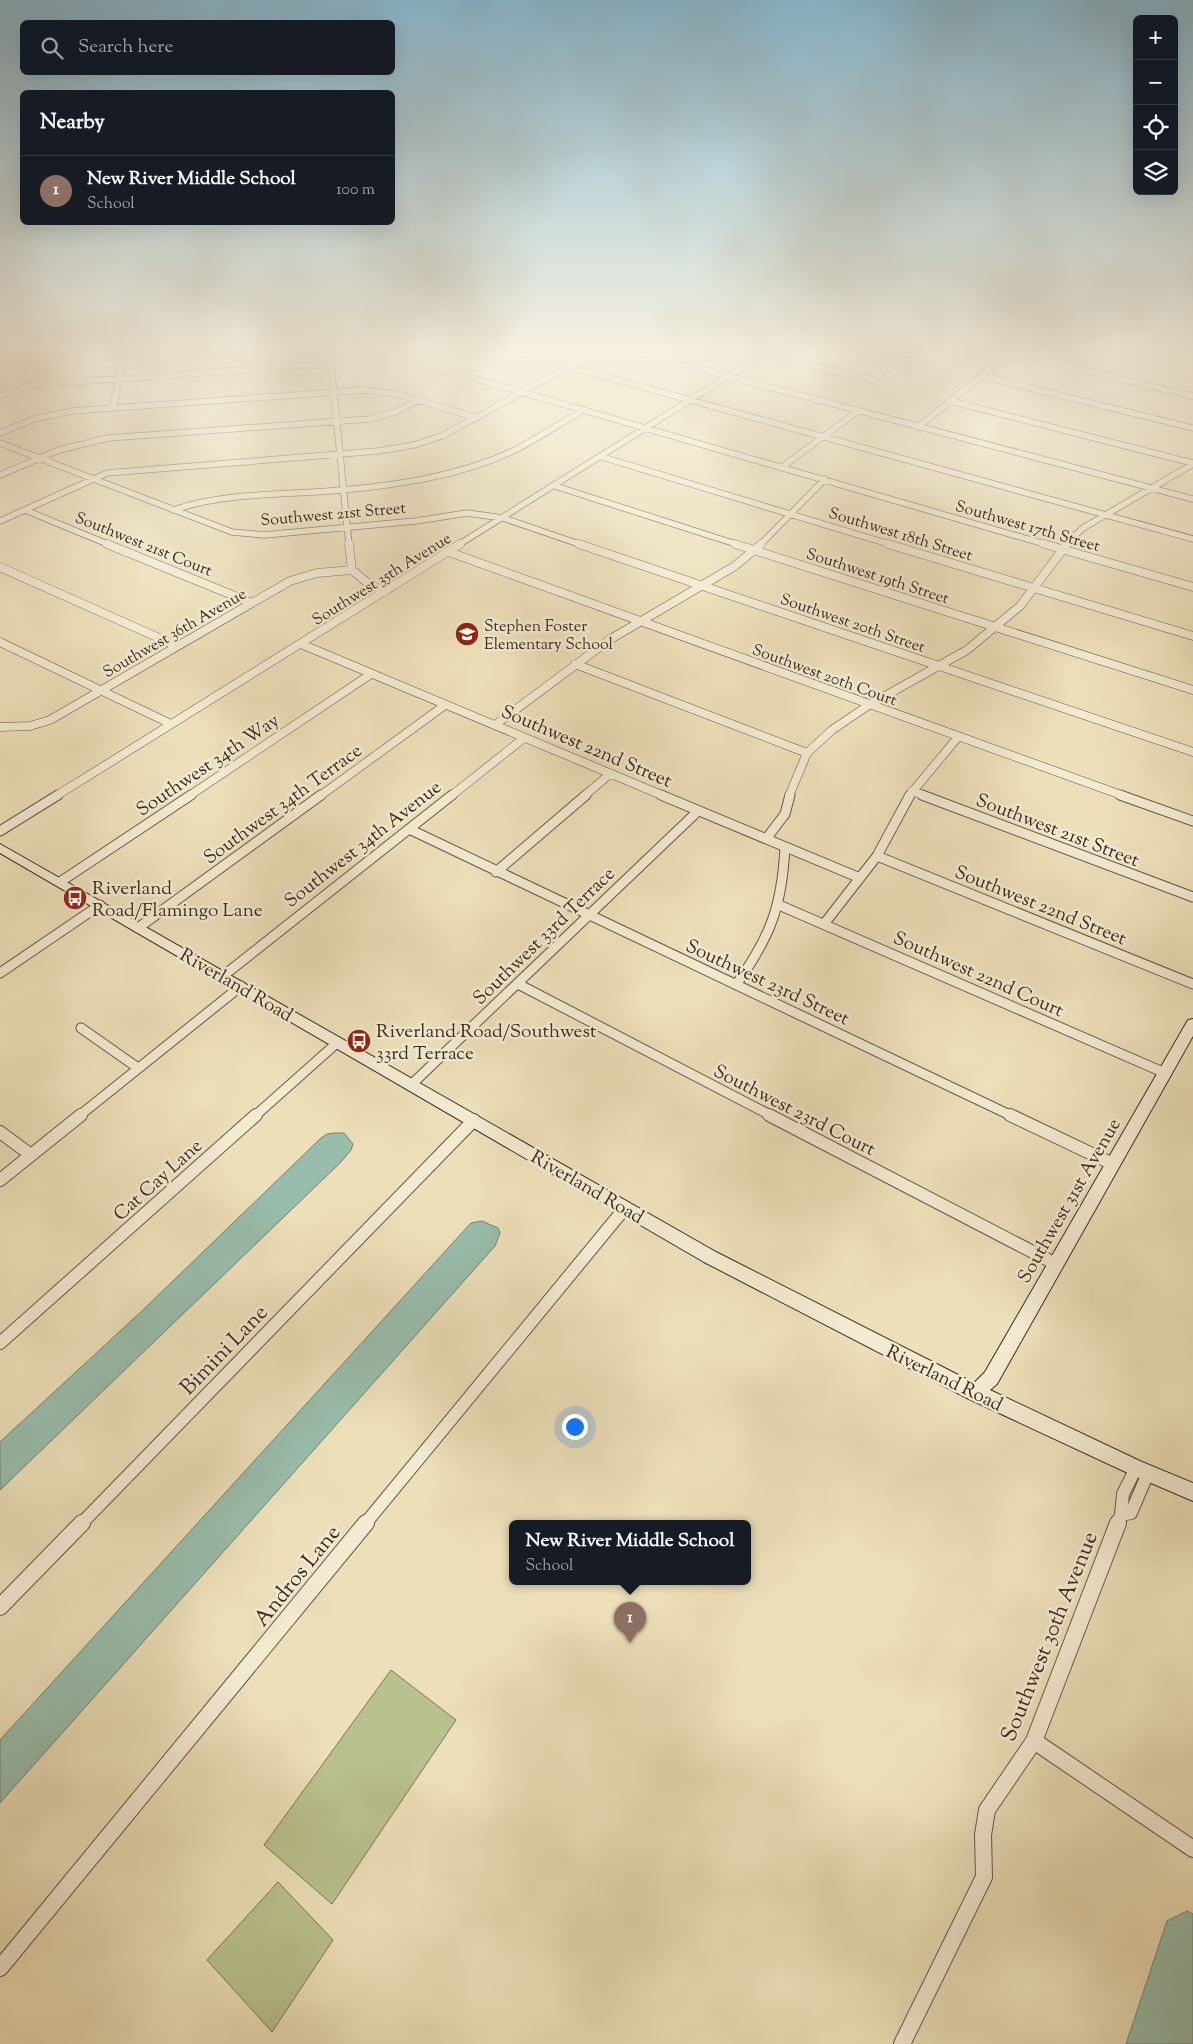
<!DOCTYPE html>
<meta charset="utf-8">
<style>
body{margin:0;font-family:"Sorts Mill Goudy",serif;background:#242831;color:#f1f3f6}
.controls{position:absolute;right:15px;top:15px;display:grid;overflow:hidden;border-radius:8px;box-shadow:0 5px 20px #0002}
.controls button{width:45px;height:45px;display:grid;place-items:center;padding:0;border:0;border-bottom:1px solid #363941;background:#171b24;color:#f1f3f6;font:25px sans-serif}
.you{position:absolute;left:574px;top:1426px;width:18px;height:18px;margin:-12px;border:4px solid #fff;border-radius:50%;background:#1a73e8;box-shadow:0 0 0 8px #1a73e833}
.badge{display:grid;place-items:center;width:32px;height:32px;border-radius:50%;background:#c59692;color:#fff;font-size:16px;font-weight:700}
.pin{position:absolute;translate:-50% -41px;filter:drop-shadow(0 1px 2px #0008)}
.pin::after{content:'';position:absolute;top:26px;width:18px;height:15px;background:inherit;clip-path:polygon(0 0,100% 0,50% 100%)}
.popup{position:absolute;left:509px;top:1520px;width:242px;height:65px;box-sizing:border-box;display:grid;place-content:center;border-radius:8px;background:#171b24;filter:drop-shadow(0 1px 4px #0005);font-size:16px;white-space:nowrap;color:#9ea1a6}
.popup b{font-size:19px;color:#f1f3f6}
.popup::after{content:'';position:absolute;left:50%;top:100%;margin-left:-10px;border:10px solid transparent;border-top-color:#171b24}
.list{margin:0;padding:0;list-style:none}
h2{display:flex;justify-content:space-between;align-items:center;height:65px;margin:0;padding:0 20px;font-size:21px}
h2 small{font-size:16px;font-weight:400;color:#9ea1a6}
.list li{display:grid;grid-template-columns:32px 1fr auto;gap:15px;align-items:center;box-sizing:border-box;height:70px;padding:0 20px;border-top:1px solid #363941}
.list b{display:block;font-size:19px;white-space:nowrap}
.list p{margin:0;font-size:16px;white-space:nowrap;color:#9ea1a6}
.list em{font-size:16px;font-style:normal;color:#9ea1a6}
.icon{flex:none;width:28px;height:28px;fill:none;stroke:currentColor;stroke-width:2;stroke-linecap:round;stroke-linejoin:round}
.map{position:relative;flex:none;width:1193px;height:2044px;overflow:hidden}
.search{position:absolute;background:#171b24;box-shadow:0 5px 20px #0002;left:20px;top:20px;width:375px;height:55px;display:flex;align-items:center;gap:12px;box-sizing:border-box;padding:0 18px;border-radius:8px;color:#9ea1a6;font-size:19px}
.panel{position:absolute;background:#171b24;box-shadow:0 5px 20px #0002;left:20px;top:90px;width:375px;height:135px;border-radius:8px}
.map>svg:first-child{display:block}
.green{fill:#b9c18e;stroke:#7a7656}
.water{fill:#99bdac;stroke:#738374}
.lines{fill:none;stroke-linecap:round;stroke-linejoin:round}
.street-far4-casing{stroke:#665846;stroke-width:7}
.street-far3-casing{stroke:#665846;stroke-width:9}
.street-far2-casing{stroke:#665846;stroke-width:11}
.street-far1-casing{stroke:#665846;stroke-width:14}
.street-casing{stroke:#665846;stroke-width:18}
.secondary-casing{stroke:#3a2b1f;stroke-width:2}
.street-far4{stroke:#f3ead2;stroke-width:5.5}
.street-far3{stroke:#f3ead2;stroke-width:8}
.street-far2{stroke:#f3ead2;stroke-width:9}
.street-far1{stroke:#f3ead2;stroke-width:12}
.street{stroke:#f3ead2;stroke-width:16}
.secondary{fill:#f3ead2;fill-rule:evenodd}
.labels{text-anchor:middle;stroke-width:5;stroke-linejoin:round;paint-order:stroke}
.far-street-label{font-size:16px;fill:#3a2b1f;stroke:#f3ead2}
.far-poi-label{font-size:16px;fill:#3a2b1f;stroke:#f3ead2;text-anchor:start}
.street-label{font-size:19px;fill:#3a2b1f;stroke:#f3ead2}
.poi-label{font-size:19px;fill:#3a2b1f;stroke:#f3ead2;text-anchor:start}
.near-street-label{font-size:22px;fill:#3a2b1f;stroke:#f3ead2}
</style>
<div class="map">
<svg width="1193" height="2044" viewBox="0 0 1193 2044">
<rect width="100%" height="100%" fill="#ecdfb9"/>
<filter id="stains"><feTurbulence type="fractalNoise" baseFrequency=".004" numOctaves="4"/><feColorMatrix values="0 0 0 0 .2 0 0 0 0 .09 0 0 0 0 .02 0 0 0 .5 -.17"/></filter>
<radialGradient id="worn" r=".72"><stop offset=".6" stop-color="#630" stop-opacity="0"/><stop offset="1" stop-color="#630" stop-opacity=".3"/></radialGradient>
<path class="green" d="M1082 347H1124L1097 370 1068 363 1066 361Z
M391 1670 456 1720 332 1904 264 1845Z
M278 1882 333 1940 272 2032 207 1960Z"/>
<path class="water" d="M335 1133H344L353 1144 351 1150 341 1162 0 1490V1442L144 1309 321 1138 327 1134Z
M482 1221 498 1228 500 1233 495 1246 0 1803V1740L460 1235 471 1223Z
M1187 1911 1193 1914V2044H1126L1167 1921Z"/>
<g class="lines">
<g class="street-far4-casing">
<path id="street-far4" d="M176 347H195
M366 347 1048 545
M498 347 1193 539
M618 347 1193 499
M736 347 880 382 932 347
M851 347 911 362
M986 347 1193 396
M81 360 124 356
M1054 363 1073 347
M982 376 1193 428
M0 396 28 386 42 384 331 364
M950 401 1193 463
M113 407 125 347
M918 427 1010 353
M0 433 34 419 72 411 364 390 397 394 477 418
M0 443 232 532 264 535 416 521 467 513 503 518 582 545
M602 457 892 545
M782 467 858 411
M0 475 59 450 108 438 370 419 395 412 419 400
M555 486 739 545
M25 510 110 545
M173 510C228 492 285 495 342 490 399 485 458 476 511 452 536 440 559 424 583 410
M0 521 107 473 378 451 414 445 442 436 605 347
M349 545 331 364 369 347
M458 545 775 347
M760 545 825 479
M1065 545 1083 528 1193 464"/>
</g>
<g class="street-far3-casing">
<path id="street-far3" d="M107 544 252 603
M349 544 352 570 369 584 384 592
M579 544 1193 752
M735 544 1193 690
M888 544 1193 636
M1044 544 1193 587
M449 552 1124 796
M0 567 177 646
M0 642 171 724
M301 644 664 796
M575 664 807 753
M495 725 609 640 735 566 761 544
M0 727 30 726 50 720 290 581 317 573 352 570
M912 791 925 796
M56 796 460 544
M189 796 371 674
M320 796 445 705
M451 796 524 738
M584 796 610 774
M789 796 807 753 832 730 869 705 967 650 1020 606 1067 544
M909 796 958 737"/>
</g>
<g class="street-far2-casing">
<path id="street-far2" d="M661 795 860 878
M922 795 1193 897
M1120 795 1193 821
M409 829 1012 1116
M0 831 58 795
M766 839 785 814 790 795
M877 856 1193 984
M496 872 586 795
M60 882 191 795
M779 905 1165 1073
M824 924 877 856 910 795
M138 928 321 795
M0 973 100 905
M223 976 452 795
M518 984 772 1116
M736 985C770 937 782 907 785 847
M81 1028 138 1068
M412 1084 698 811
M79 1116 241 986
M255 1116 338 1042"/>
</g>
<g class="street-far1-casing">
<path id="street-far1" d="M769 1115 1056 1264
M1010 1115 1113 1164
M0 1132 31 1155
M0 1180 81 1115
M0 1343 256 1115
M1121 1515 1131 1513 1148 1473
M81 1524 474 1120
M365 1524 625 1208
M1117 1524 1121 1515 1123 1494 1136 1468"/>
</g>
<g class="street-casing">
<path id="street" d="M0 1607 82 1523
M1034 1741 1193 1849
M0 1968 366 1523
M902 2044 984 1877 983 1835 987 1810 1034 1741 1118 1523"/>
</g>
<g class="secondary-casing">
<path id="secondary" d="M0 844 716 1252 974 1383 985 1372 1188 1020 1193 1019V1036L997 1384 990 1390 1142 1462 1193 1483V1501L1130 1474 969 1399 704 1262 0 853Z"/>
</g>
<use href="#street-far4" class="street-far4"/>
<use href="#street-far3" class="street-far3"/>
<use href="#street-far2" class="street-far2"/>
<use href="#street-far1" class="street-far1"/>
<use href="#street" class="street"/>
<use href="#secondary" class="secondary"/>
</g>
<linearGradient id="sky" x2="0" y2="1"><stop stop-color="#88b8d0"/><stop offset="0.55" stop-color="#f6f1e0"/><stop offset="1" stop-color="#f6f1e0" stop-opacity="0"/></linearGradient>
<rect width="1193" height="634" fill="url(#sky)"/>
<defs>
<g id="school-disc" transform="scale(1.25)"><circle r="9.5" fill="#8f2418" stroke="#f3ead2"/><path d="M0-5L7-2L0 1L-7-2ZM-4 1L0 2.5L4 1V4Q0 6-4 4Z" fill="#fff"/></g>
<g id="bus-disc" transform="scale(1.25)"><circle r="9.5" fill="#8f2418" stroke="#f3ead2"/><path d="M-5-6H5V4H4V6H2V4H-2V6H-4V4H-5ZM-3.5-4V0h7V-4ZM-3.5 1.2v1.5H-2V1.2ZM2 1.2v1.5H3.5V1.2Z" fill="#fff"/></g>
</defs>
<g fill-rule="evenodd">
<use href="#school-disc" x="467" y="634"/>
<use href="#bus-disc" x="75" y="898"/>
<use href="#bus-disc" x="359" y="1041"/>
</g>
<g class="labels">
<g class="far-street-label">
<text transform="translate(333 513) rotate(-5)" y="6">Southwest 21st Street</text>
<text transform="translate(1028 525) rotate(16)" y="6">Southwest 17th Street</text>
<text transform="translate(901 533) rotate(17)" y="6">Southwest 18th Street</text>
<text transform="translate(144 543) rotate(22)" y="6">Southwest 21st Court</text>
<text transform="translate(878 575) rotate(18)" y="6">Southwest 19th Street</text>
<text transform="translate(381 578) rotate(-32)" y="6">Southwest 35th Avenue</text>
<text transform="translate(853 622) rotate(19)" y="6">Southwest 20th Street</text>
<text transform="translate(174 632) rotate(-30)" y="6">Southwest 36th Avenue</text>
<text transform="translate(825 674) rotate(20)" y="6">Southwest 20th Court</text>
</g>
<g class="far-poi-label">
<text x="484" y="631">Stephen Foster<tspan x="484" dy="18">Elementary School</tspan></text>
</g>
<g class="street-label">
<text transform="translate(587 745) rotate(23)" y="7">Southwest 22nd Street</text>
<text transform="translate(207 764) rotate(-34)" y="7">Southwest 34th Way</text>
<text transform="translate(282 803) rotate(-36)" y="7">Southwest 34th Terrace</text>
<text transform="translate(1058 829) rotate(21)" y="7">Southwest 21st Street</text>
<text transform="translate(362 843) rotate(-38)" y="7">Southwest 34th Avenue</text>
<text transform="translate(1041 904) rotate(22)" y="7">Southwest 22nd Street</text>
<text transform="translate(543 935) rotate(-44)" y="7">Southwest 33rd Terrace</text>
<text transform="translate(979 973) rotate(24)" y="7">Southwest 22nd Court</text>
<text transform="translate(768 981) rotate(25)" y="7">Southwest 23rd Street</text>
<text transform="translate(237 984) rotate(30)" y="7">Riverland Road</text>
<text transform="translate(795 1109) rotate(27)" y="7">Southwest 23rd Court</text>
<text transform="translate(157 1179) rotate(-42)" y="7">Cat Cay Lane</text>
<text transform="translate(588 1186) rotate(30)" y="7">Riverland Road</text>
<text transform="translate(1068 1200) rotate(-60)" y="7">Southwest 31st Avenue</text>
<text transform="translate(945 1377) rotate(26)" y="7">Riverland Road</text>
</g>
<g class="poi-label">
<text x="92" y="894">Riverland<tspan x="92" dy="22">Road/Flamingo Lane</tspan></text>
<text x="376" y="1037">Riverland Road/Southwest<tspan x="376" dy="22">33rd Terrace</tspan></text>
</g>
<g class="near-street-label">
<text transform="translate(223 1349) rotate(-46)" y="8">Bimini Lane</text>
<text transform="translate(296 1575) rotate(-51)" y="8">Andros Lane</text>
<text transform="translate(1048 1636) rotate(-68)" y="8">Southwest 30th Avenue</text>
</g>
</g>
<rect width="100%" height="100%" filter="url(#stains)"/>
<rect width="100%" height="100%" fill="url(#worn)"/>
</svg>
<div class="controls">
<button>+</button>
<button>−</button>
<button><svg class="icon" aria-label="locate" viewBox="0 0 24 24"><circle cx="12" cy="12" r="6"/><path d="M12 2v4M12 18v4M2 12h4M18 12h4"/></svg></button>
<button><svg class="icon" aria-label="layers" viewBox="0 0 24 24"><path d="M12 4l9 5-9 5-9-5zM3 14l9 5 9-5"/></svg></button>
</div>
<div class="you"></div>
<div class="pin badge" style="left:630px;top:1643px;background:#8d6e63">1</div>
<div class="popup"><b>New River Middle School</b>School</div>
<div class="search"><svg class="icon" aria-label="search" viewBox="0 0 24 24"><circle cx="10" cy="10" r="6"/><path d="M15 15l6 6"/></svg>Search here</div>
<section class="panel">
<h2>Nearby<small></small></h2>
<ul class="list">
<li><span class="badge" style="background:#8d6e63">1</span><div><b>New River Middle School</b><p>School</p></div><em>100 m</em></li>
</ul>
</section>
</div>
